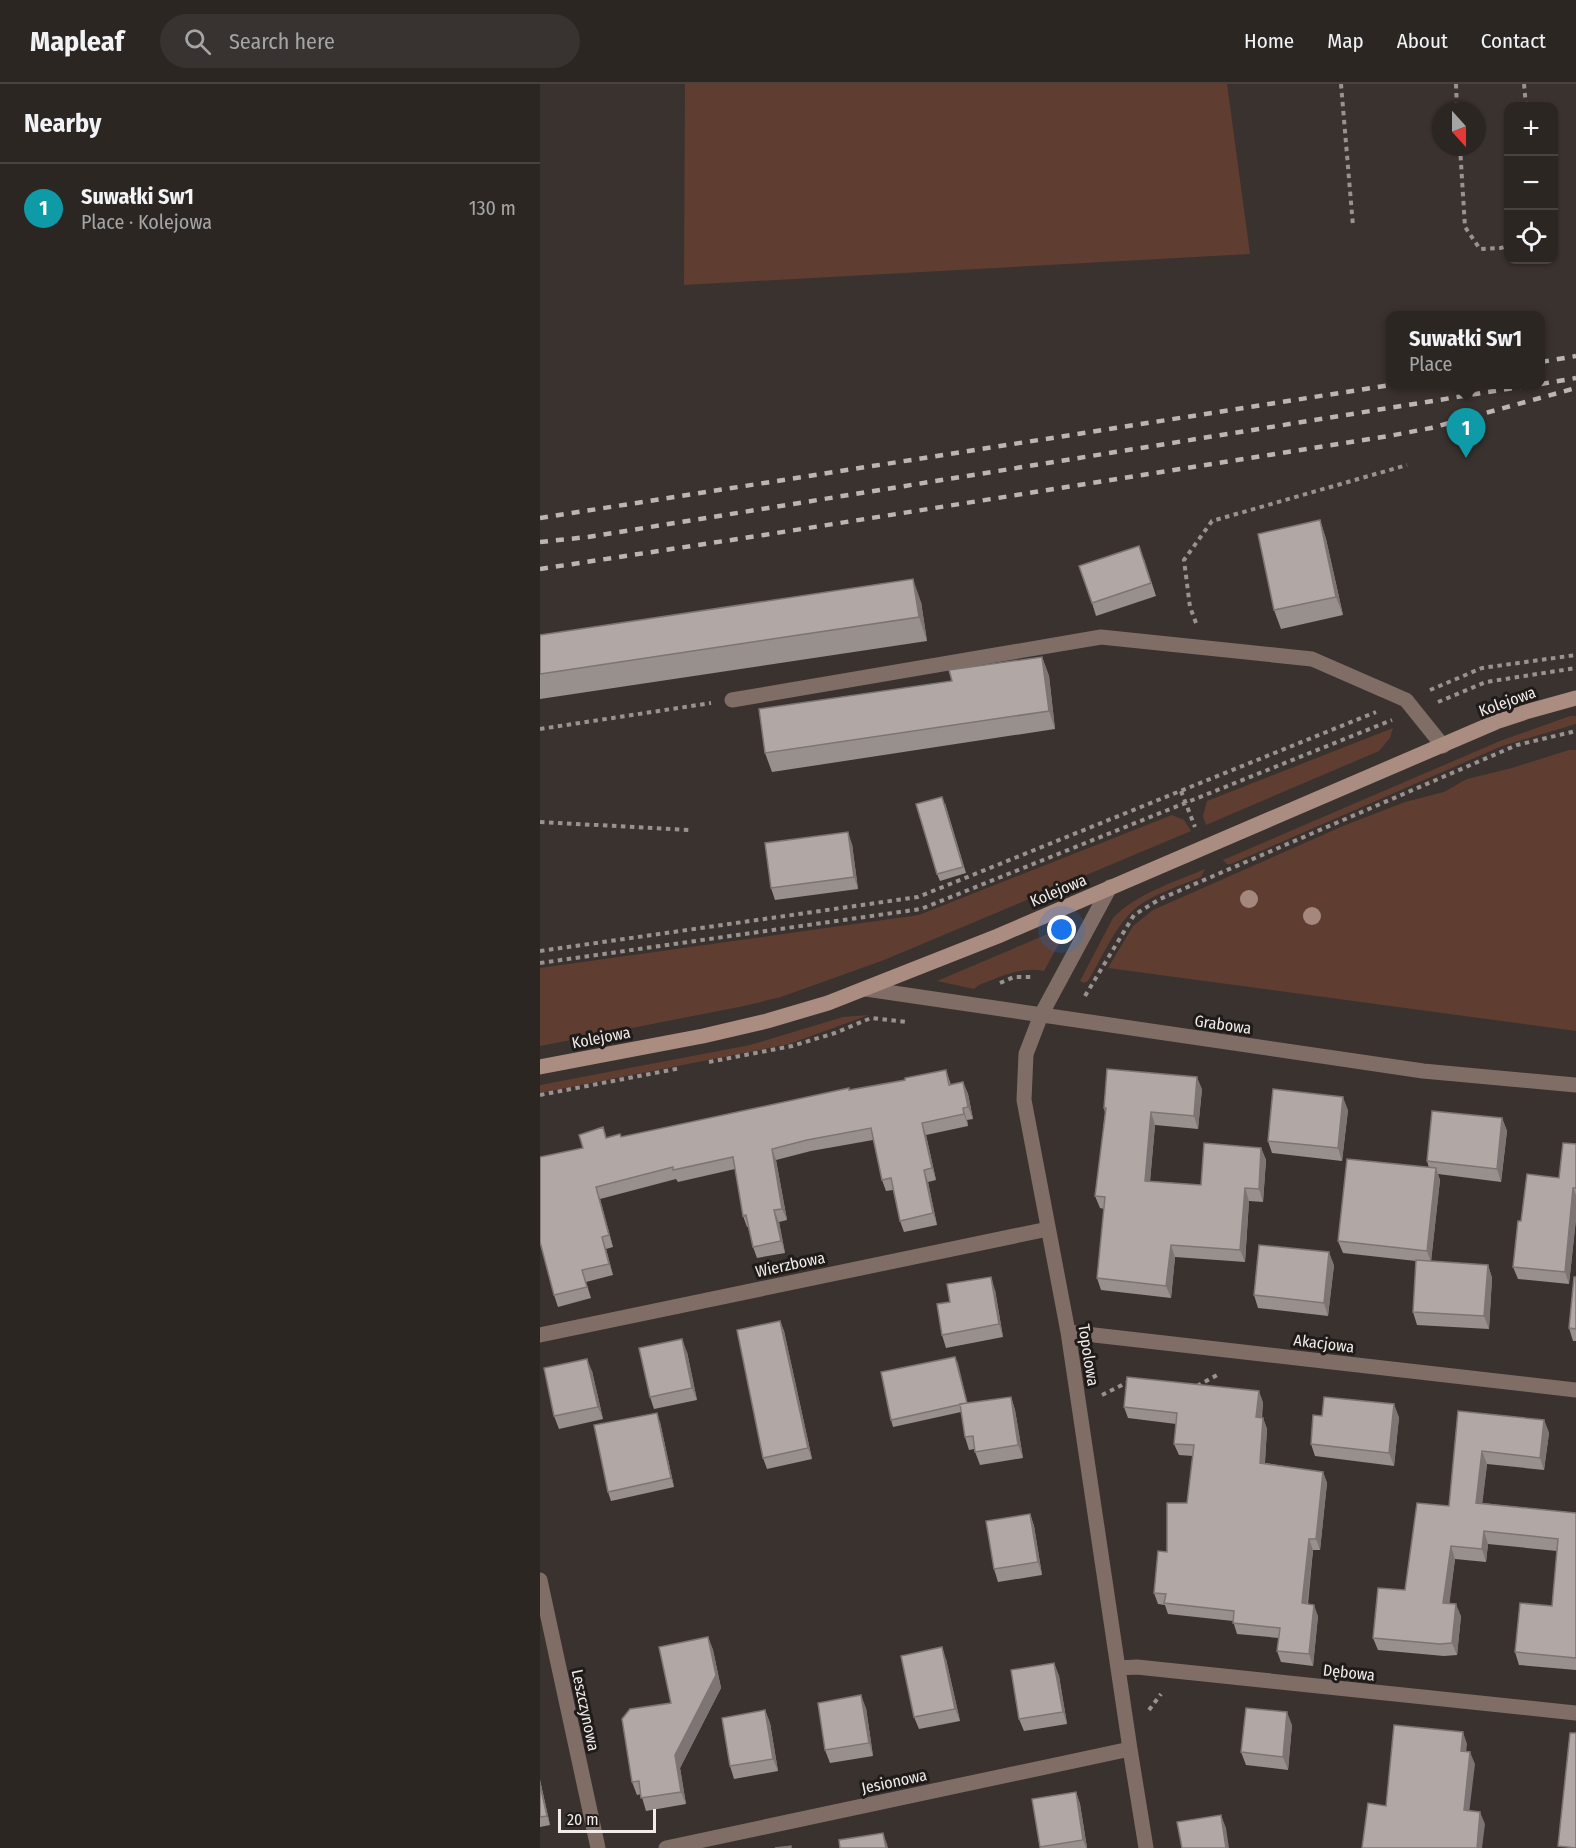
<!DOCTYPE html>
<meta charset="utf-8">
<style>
body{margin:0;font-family:"Fira Sans Condensed",sans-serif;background:#383230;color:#f1f3f6}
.controls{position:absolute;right:18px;top:18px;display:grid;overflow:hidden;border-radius:12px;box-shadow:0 2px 4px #0004}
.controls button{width:54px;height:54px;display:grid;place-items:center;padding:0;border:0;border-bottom:2px solid #484341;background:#2c2623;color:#f1f3f6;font:30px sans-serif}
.compass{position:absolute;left:892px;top:18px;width:54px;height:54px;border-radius:50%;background:#2c2623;box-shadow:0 2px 4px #0004;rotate:159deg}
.scale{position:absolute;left:18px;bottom:15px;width:98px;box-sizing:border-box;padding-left:6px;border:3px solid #f1ebea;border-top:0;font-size:16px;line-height:21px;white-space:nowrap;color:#f1ebea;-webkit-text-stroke:4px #1e1b19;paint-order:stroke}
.you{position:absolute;left:522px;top:846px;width:21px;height:21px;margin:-15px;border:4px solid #fff;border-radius:50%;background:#1a73e8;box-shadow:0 0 0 9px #1a73e833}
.badge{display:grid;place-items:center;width:39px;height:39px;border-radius:50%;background:#54cdc8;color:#fff;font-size:20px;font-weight:700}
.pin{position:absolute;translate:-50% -50px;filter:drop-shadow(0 2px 3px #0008)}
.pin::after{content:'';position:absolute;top:32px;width:21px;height:18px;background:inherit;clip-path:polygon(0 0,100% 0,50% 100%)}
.popup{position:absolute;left:846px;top:227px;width:159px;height:78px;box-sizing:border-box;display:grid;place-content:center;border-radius:12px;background:#2c2623;filter:drop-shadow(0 2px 4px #0005);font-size:20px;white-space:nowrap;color:#a6a5a6}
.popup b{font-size:22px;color:#f1f3f6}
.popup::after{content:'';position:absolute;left:50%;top:100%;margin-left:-12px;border:12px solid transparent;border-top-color:#2c2623}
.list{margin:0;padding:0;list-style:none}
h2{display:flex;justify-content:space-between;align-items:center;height:78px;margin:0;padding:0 24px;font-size:26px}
h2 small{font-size:20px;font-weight:400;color:#a6a5a6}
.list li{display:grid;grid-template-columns:39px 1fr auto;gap:18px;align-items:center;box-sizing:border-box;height:90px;padding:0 24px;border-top:2px solid #484341}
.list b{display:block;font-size:22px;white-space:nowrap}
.list p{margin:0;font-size:20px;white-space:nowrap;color:#a6a5a6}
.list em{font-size:20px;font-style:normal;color:#a6a5a6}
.icon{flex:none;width:33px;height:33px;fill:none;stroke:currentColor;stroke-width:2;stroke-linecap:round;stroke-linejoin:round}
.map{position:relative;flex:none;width:1036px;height:1764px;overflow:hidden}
header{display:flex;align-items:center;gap:36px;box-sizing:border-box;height:84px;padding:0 30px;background:#2c2623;border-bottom:2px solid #484341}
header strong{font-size:28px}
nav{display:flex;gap:33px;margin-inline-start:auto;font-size:21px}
.search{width:420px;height:54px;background:#383230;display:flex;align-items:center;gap:15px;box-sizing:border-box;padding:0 21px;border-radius:33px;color:#a6a5a6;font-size:22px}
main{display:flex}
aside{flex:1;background:#2c2623}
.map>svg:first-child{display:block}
.green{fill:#5f3e31}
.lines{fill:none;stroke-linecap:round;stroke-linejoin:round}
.path{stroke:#999290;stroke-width:4;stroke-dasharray:4.5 4.5;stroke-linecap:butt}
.lane{stroke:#806d66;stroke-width:15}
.street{stroke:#806d66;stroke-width:15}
.secondary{stroke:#ab8c81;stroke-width:15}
.rail{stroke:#bcb5b3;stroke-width:4.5;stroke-dasharray:8 8;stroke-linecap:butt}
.tree{fill:#a4887e}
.wall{fill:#98908d}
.shaded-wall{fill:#7c7573}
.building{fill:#b1a7a4;stroke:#7c7573;stroke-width:1.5}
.labels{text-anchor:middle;stroke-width:6;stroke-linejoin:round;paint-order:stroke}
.street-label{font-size:16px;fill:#f1ebea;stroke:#1e1b19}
</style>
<header>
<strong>Mapleaf</strong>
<div class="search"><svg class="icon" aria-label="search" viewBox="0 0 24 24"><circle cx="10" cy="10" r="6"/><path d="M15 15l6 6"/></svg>Search here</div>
<nav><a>Home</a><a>Map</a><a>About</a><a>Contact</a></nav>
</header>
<main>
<aside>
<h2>Nearby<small></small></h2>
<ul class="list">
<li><span class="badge" style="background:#0f9aa8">1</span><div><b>Suwałki Sw1</b><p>Place · Kolejowa</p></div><em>130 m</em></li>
</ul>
</aside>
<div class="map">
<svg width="1036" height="1764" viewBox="0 0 1036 1764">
<rect width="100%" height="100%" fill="#3a322f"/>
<path class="green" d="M145 0H687L710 170 144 201Z
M1030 632H1036V640L962 662 691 780H687L683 776 960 657Z
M853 644 850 654 839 667 666 741 663 732 667 717Z
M1029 666H1036V947L568 884 593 842 613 826 803 742 865 718 904 708 927 695 972 684Z
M632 731 644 736 651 747 344 876 241 913 204 922 0 962V884L379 831Z
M665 785 661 793C640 802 615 809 597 823 576 840 562 874 548 897L544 899 540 897 573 834C597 809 633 799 665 785Z
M529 841 504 887C481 882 460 893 439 901L434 905 397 897Z
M329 931 249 960 0 1009V1001L210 961 303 933Z"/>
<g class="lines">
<path class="path" d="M801 0 813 142
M916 0 917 27
M984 0 986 22
M920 63 925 143 940 165 961 164 969 161
M656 539 650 523 644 476 672 437 867 381
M890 606 942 584 1036 571
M898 618 946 598 1036 584
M0 645 171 619
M641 707 655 743
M0 738 150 746
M0 867 378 813 836 628
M0 879 381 825 852 636
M460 899 474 893H494
M545 912 594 831 620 815 977 661 1036 647
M169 978 252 962 295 949 331 934 367 938
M0 1011 141 984
M657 1302 679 1290
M562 1311 590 1297
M609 1626 621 1610"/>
<path class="lane" d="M192 616 561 553 772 575 866 616 903 662"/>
<path class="street" d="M570 803 501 931 486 970 484 1016 528 1248 590 1665 606 1764
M326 905 883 987 1036 1001
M528 1248 1036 1306
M0 1251 508 1145
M0 1496 58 1764
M579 1584 597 1583 1036 1629
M126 1764 590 1665"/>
<path class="secondary" d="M0 983 163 952 227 937 288 919 458 852 956 638 989 627 1036 614"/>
<path class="rail" d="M1001 278 1036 272
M1001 300 1036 294
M0 434 857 300
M0 458 48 453 998 300
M0 485 224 451 849 352 891 344 1036 304"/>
</g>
<g class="tree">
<circle cx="709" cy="815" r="9"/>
<circle cx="772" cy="832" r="9"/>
</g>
<path class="wall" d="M780 436 786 455 803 531 741 545 734 526Z
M604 475 616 512 556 532 552 519Z
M381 518 387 557 0 615V551Z
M502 573 509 592 515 645 232 688 225 669 412 597Z
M405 719 426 789 400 797 397 790Z
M312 760 318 805 235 816 231 804Z
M406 986 411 1001 423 998 428 1010 433 1035 427 1036 428 1042 386 1051 396 1096 388 1098 397 1141 364 1148 360 1137 353 1106 346 1107 342 1096 333 1056 271 1067 236 1076 247 1136 239 1138 245 1169 217 1174 213 1163 208 1143H207L203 1132 195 1085 138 1098 136 1095 60 1115 73 1163 66 1165 73 1191 46 1198 51 1214 18 1223 14 1211 43 1064 67 1054 81 1053 309 1006 365 996Z
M662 1005 658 1045 615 1041 610 1097 661 1101 721 1064 726 1076 723 1118 709 1117 705 1178 635 1173 631 1214 561 1206 557 1194 564 1125 560 1124 555 1112 565 1029 564 1024Z
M808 1026 802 1077 732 1069 728 1057Z
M962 1034 967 1047 961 1098 898 1090 900 1096 891 1177 948 1181 952 1194 949 1245 877 1241 873 1228 876 1177 803 1169 798 1157 889 1084 887 1077Z
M1036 1060V1135L1029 1200 978 1195 973 1183 981 1137 1019 1094Z
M794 1181 788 1232 718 1224 714 1211Z
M1036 1193V1257H1033L1029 1244Z
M455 1206 463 1253 406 1264 402 1251 410 1218Z
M240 1237 244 1247 272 1375 227 1385 223 1374Z
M147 1268 157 1316 114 1325 110 1313Z
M415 1273 427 1319 471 1313 475 1326 483 1374 440 1381 434 1365 429 1366 425 1353 421 1328 353 1343 351 1336Z
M52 1287 63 1335 19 1345 14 1332Z
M723 1318 722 1334H723L727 1345 725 1379 783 1388 787 1399 780 1466H773L768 1520 778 1532 773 1582 741 1578 737 1567 739 1554 697 1550 693 1537 628 1530 625 1521 618 1520 614 1509 627 1468 647 1419 653 1372 639 1371 634 1360 636 1340 588 1334 584 1323Z
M918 1327 1004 1336 1009 1349 1004 1386 947 1380 942 1419 1036 1429V1586L979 1581 975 1568 1012 1522 1017 1467 948 1460 946 1478 915 1475 909 1519 921 1532 917 1571 904 1572 838 1566 833 1554 865 1506 909 1422Z
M782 1332 859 1333 854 1382 775 1372 771 1360Z
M120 1338 134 1403 71 1417 68 1408Z
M490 1430 494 1442 502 1491 458 1498 454 1485Z
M168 1553 173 1566 181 1604 140 1684 146 1720 106 1727 101 1710 97 1711 92 1698 131 1619Z
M406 1575 420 1637 379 1645 374 1633Z
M514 1579 519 1592 527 1640 484 1647 479 1635Z
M326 1624 333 1672 290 1679 285 1666Z
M225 1626 230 1639 238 1687 194 1695 190 1682Z
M752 1641 748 1686 706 1681 701 1668Z
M0 1696 10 1741 0 1743Z
M536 1708 540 1720 547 1764H500L492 1715Z"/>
<path class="shaded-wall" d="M780 436 786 455 803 531 796 513Z
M373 495 381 518 387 557 379 533Z
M502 573 509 592 515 645 509 627Z
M308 748 312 760 318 805 314 793Z
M657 993 662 1005 658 1045 654 1032Z
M423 998 428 1010 433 1035 428 1023Z
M803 1013 808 1026 802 1077 798 1064Z
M423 1024 427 1036 428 1042 424 1030Z
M611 1028 615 1041 609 1109 605 1097Z
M962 1034 967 1047 961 1098 957 1085Z
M382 1039 386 1051 396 1096 392 1084Z
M721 1064 726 1076 723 1118 719 1105Z
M232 1065 236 1076 247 1136 242 1125Z
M896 1084 900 1096 891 1178 887 1167Z
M384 1086 388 1098 397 1141 393 1129Z
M56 1103 60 1115 73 1163 69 1151Z
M705 1104 709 1117 705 1178 700 1166Z
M1033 1104 1036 1111V1135L1029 1200 1025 1188Z
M234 1126 239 1138 245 1169 241 1157Z
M62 1153 66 1165 73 1191 69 1180Z
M631 1161 635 1173 631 1214 626 1202Z
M789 1168 794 1181 788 1232 784 1219Z
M948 1181 952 1194 949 1245 944 1232Z
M451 1193 455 1206 463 1253 459 1240Z
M240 1237 244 1247 272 1375 268 1364Z
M142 1255 147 1268 157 1316 152 1304Z
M415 1273 418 1279 429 1326 427 1320Z
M47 1275 52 1287 63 1335 58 1323Z
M719 1307 723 1318 720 1345 716 1333Z
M471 1313 475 1326 483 1374 478 1361Z
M854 1320 859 1333 854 1382 849 1369Z
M117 1329 120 1338 134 1403 131 1394Z
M723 1334 727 1345 724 1390 720 1379Z
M1004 1336 1009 1349 1004 1386 1000 1374Z
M942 1367 947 1380 941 1431 936 1419Z
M783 1388 787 1399 780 1466 776 1455Z
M490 1430 494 1442 502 1491 498 1478Z
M944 1447 948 1460 946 1478 942 1465Z
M769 1455 773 1466 766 1530 762 1519Z
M911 1462 915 1475 908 1531 903 1519Z
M916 1520 921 1532 917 1571 912 1559Z
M774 1521 778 1532 773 1582 769 1570Z
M168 1553 173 1566 181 1604 140 1684 146 1720 141 1708 135 1671Z
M402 1563 406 1575 420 1637 415 1625Z
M514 1579 519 1592 527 1640 523 1628Z
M321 1611 326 1624 333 1672 329 1659Z
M225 1626 230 1639 238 1687 233 1675Z
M747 1628 752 1641 748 1686 743 1673Z
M923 1648 927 1660 925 1679 921 1667Z
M930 1668 935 1680 928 1738 924 1726Z
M0 1696 10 1741 7 1732 0 1701Z
M536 1708 540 1720 547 1764H546L543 1756Z
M940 1728 945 1740 942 1764H937Z
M681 1731 686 1744 689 1764H686Z
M343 1749 347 1760 348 1764H346Z"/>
<path class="building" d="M780 436 796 513 734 526 718 450Z
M599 462 611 499 552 519 539 482Z
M373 495 379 533 0 590V551Z
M502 573 509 627 225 669 219 625 412 597 409 586Z
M402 713 423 783 397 790 376 720Z
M308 748 314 793 231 804 225 759Z
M567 985 657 993 654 1032 611 1028 605 1097 661 1101 664 1059 721 1064 719 1105 705 1104 700 1166 631 1161 626 1202 557 1194 565 1113 555 1112 566 1024H564Z
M406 986 409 1001 423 998 428 1023 423 1024 424 1030 382 1039 392 1084 384 1086 393 1129 360 1137 351 1094 342 1096 331 1044 267 1056 232 1065 242 1125 234 1126 241 1157 213 1163 206 1131 203 1132 193 1073 133 1086V1083L56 1103 69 1151 62 1153 69 1180 42 1186 47 1203 14 1211 0 1158V1073L43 1064 39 1051 63 1043 66 1054 80 1050 81 1053 309 1004V1006L365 996V994Z
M733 1005 803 1013 798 1064 728 1057Z
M892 1027 962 1034 957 1085 887 1077Z
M1023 1059 1036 1060V1104H1033L1025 1188 973 1183 978 1137H981L987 1090 1019 1094Z
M807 1075 896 1084 887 1167 798 1157Z
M719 1161 789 1168 784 1219 714 1211Z
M876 1176 948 1181 944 1232 873 1228Z
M451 1193 459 1240 402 1251 397 1220 410 1218 407 1200Z
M1034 1193H1036V1245L1029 1244Z
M240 1237 268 1364 223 1374 197 1246Z
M142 1255 152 1304 110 1313 99 1264Z
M415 1273 427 1319 351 1336 341 1288Z
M47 1275 58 1323 14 1332 4 1284Z
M587 1293 719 1307 716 1333 723 1334 720 1379 783 1388 776 1455H769L762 1519 774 1521 769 1570 737 1567 740 1544 693 1539 694 1527 624 1519 626 1510 614 1509 618 1467 627 1468V1419H647L654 1361 634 1360 637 1329 584 1323Z
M471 1313 478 1361 435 1368 433 1352 425 1353 420 1320Z
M784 1313 854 1320 849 1369 771 1360 773 1331 782 1332Z
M918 1327 1004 1336 1000 1374 942 1367 936 1419 1036 1429V1574L975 1568 980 1519 1012 1522 1018 1455 944 1447 942 1465 911 1462 903 1519 916 1520 912 1559 900 1560 833 1554 838 1504 865 1506 877 1419 909 1422Z
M117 1329 131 1394 68 1408 54 1341Z
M490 1430 498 1478 454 1485 446 1437Z
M168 1553 176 1591 135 1671 141 1708 101 1714 99 1697 92 1698 82 1635 90 1625 131 1619 119 1563Z
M402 1563 415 1625 374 1633 361 1572Z
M514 1579 523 1628 479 1635 471 1586Z
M321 1611 329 1659 285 1666 278 1619Z
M706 1624 747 1628 743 1673 701 1668Z
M225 1626 233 1675 190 1682 182 1634Z
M854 1641 923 1648 921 1667 930 1668 924 1726 940 1728 937 1764H822L828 1719 846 1722Z
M1030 1649H1036V1764L1018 1762Z
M0 1701 7 1732 0 1733Z
M536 1708 543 1756 500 1763 492 1715Z
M681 1731 686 1764H642L637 1738Z
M343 1749 346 1764H300L299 1756Z
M251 1762V1764H235Z"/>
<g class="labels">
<g class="street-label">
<text transform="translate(967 617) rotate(-20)" y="6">Kolejowa</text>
<text transform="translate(518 806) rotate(-23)" y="6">Kolejowa</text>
<text transform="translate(683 940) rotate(8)" y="6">Grabowa</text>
<text transform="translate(61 953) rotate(-11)" y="6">Kolejowa</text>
<text transform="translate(250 1180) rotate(-12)" y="6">Wierzbowa</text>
<text transform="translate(784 1259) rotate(7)" y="6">Akacjowa</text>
<text transform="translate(549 1271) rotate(81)" y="6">Topolowa</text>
<text transform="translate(809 1588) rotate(6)" y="6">Dębowa</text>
<text transform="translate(46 1626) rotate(78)" y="6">Leszczynowa</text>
<text transform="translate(354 1697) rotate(-12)" y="6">Jesionowa</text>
</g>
</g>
</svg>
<div class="controls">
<button>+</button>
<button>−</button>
<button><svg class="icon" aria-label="locate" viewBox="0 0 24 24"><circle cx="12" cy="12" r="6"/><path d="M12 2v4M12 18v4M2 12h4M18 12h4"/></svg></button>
</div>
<svg class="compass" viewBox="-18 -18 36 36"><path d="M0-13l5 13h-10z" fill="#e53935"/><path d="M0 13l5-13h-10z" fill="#a6a5a6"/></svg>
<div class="scale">20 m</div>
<div class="you"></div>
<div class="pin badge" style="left:926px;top:374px;background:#0f9aa8">1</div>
<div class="popup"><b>Suwałki Sw1</b>Place</div>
</div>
</main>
